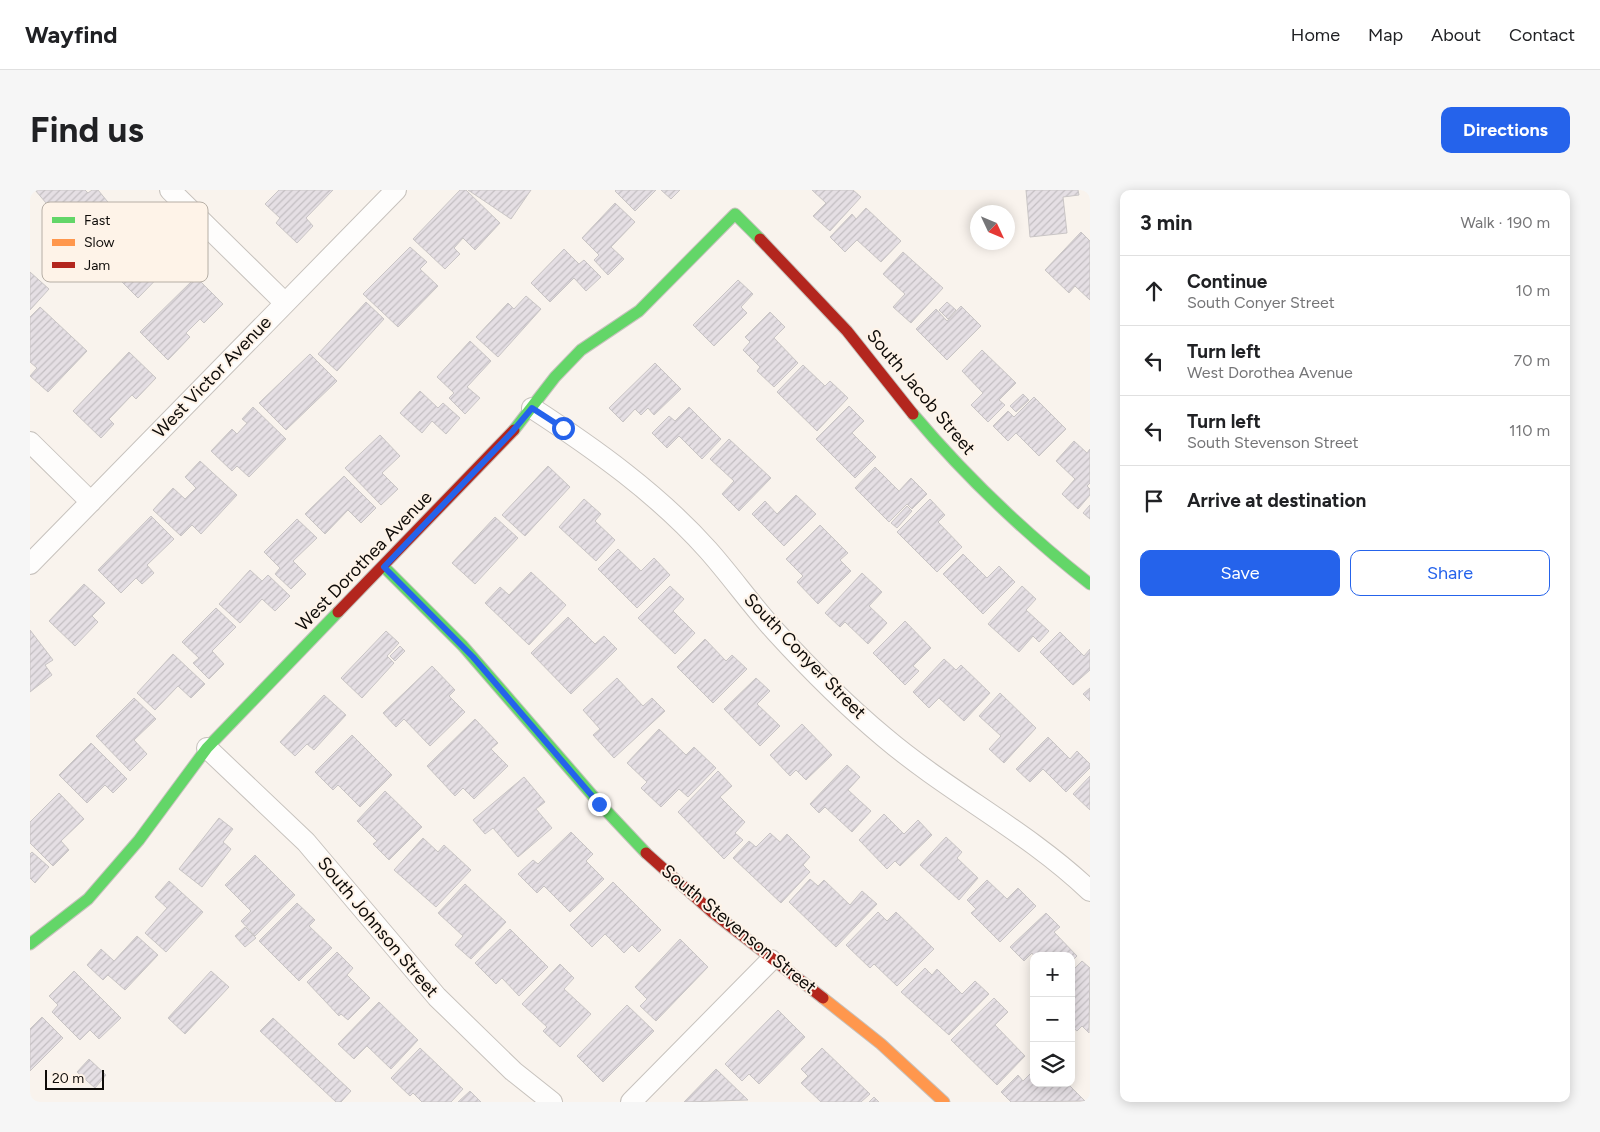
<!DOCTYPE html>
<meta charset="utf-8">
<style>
body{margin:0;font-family:Figtree,sans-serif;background:#f6f6f6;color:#202124}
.controls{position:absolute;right:15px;bottom:15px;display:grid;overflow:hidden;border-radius:10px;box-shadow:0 2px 12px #0003}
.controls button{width:45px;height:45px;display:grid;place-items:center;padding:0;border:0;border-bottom:1px solid #e0e0e0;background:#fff;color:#202124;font:25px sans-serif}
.compass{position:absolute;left:940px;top:15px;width:45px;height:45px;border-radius:50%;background:#fff;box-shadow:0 2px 12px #0003;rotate:134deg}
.scale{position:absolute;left:15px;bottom:12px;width:59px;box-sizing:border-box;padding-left:5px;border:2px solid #0f0c09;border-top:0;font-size:14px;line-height:18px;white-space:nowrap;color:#0f0c09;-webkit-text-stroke:4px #fef3e8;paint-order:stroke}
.stop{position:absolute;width:15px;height:15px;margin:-11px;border:4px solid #2563eb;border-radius:50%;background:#fff}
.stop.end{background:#2563eb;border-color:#fff;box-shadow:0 1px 5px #0008}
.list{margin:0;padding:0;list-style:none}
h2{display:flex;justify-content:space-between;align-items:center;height:65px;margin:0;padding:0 20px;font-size:21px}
h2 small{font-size:16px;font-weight:400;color:#757577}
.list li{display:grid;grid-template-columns:32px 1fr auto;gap:15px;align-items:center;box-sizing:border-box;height:70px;padding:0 20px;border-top:1px solid #e0e0e0}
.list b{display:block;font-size:19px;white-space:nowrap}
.list p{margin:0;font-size:16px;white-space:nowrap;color:#757577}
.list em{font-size:16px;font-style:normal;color:#757577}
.actions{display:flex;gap:10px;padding:15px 20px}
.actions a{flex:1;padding:11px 0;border:1px solid #2563eb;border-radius:10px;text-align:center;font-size:18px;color:#2563eb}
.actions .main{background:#2563eb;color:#fff}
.icon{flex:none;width:28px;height:28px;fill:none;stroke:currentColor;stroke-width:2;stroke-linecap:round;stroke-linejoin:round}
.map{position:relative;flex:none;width:1060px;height:912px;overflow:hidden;border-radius:10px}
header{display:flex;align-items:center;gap:30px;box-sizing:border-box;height:70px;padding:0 25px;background:#fff;border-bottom:1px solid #e0e0e0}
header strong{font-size:24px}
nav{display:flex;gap:28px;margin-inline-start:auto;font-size:18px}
.intro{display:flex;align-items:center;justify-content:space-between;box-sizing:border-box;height:120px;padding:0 30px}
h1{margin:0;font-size:35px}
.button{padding:12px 22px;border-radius:10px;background:#2563eb;color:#fff;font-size:18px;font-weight:700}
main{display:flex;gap:30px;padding:0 30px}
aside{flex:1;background:#fff;border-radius:10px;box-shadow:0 2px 12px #0003}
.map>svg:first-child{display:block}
.building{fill:url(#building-hatch);stroke:#c9c5c5}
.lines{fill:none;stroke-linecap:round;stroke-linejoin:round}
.street-casing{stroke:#c7c2bd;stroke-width:22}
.fast-casing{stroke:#c7c2bd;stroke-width:13}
.slow-casing{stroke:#c7c2bd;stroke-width:13}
.jam-casing{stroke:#c7c2bd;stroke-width:13}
.street{stroke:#fefdfc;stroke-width:20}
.fast{stroke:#63d668;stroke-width:11}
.slow{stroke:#ff974d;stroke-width:11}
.jam{stroke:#b3261e;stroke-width:11}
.route{stroke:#2563eb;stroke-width:6}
.labels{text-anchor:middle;stroke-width:4;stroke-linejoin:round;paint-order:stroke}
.street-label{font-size:18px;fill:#0f0c09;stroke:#fef3e8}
.key{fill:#fef3e8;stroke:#b6aea5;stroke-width:1}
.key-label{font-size:14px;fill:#0f0c09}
</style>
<header>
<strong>Wayfind</strong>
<nav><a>Home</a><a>Map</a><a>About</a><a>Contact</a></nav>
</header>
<div class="intro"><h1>Find us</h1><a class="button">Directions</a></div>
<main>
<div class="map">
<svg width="1060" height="912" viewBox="0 0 1060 912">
<defs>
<pattern id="building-hatch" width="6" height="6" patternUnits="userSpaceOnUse" patternTransform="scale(1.25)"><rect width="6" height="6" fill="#e5dfe4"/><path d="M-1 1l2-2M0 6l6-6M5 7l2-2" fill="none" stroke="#c3bec2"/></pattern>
</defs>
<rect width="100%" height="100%" fill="#f9f3ed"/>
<path class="building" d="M5 0H55L58 3 62 0H68L82 17 40 53 16 25 22 20Z
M249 0H303L276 28 283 36 267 53 246 33 250 28 235 14Z
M430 0H436L470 33 445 60 433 48 424 58 430 64 415 79 383 49Z
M438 0H501L481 29Z
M586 0H626L605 21 585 1Z
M631 0H650L641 9Z
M782 0H823L831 7 800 41 783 26 796 13Z
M996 0H1048L1049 5 1033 7 1037 43 1000 47Z
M585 13 605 32 581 57 594 69 578 85 564 70 569 65 552 48Z
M836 18 871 51 851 72 827 50 815 62 800 47 822 24 826 29Z
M96 29 119 52 124 47 146 69 108 108 63 63Z
M1051 42 1060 51V110L1045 96 1039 103 1015 80Z
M380 57 397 72 390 79 408 96 368 137 333 104Z
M534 59 549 74 554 70 571 87 556 101 544 88 520 112 501 93Z
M873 62 913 98 881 133 863 117 875 104 853 84Z
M0 82 19 99 0 120Z
M166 87 193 114 174 133 170 129 156 143 160 147 138 170 110 142Z
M708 90 723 104 711 117 717 123 684 156 663 135Z
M496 106 511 119 468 167 446 147 478 113 484 119Z
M336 112 354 129 307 181 288 164Z
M917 112 926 120 918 129 909 120Z
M931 116 951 136 917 170 886 139 906 119 917 131Z
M10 117 57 161 18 202 0 186 7 178 0 172V127Z
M740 122 755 137 744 148 768 173 744 197 727 181 730 177 713 160 720 152 715 147Z
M440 151 461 171 437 197 450 208 435 224 419 208 424 203 407 187Z
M952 160 986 193 969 210 975 215 958 232 941 215 953 203 932 181Z
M99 162 126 188 106 209 102 205 79 229 84 234 71 248 43 221Z
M280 164 307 191 256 240 229 213Z
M625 173 651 199 624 225 618 218 611 225 605 219 593 232 579 218Z
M773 175 795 196 800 191 818 208 787 241 747 202Z
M390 201 408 218 413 213 430 228 416 244 402 231 392 243 370 223Z
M993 204 999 210 986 222 980 216Z
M1004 207 1036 239 1009 266 986 243 978 251 963 236 978 221 984 227Z
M819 216 834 231 822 243 846 267 825 288 786 249Z
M223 217 256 249 219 287 207 276 202 281 181 261 202 239 207 244 217 233 212 229Z
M659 217 691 249 672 269 649 246 637 258 622 243 639 226 645 231Z
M350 245 370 266 352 283 368 299 351 315 315 278Z
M699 249 741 288 709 321 692 304 704 291 680 269Z
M1044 251 1057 263 1060 259V293L1057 296 1060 299V305L1048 319 1032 304 1045 289 1026 271Z
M170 271 207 305 171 344 162 335 151 346 123 320 143 298 155 309 166 298 155 287Z
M518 276 540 297 495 346 472 325Z
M845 277 869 301 881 288 897 304 882 319 877 314 859 332 825 298Z
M314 286 346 318 331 333 318 320 295 344 275 324Z
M766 305 786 324 754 356 722 324 735 311 747 324Z
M554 309 571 324 565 331 585 350 566 371 529 337Z
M900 309 915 325 908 332 932 357 907 382 867 342Z
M1060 315V329L1053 323Z
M877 316 882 321 867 338 861 333Z
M121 326 144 349 117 375 124 383 112 394 106 388 91 403 68 380Z
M465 327 488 348 445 394 422 373Z
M267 329 287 348 263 371 276 384 261 399 245 384 250 378 234 362Z
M790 335 818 363 810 370 821 381 788 414 767 392 773 386 756 369Z
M588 359 611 381 624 368 640 385 607 418 568 379Z
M933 364 957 388 969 376 985 392 953 424 913 384Z
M220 380 232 391 238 385 260 406 245 421 232 409 210 433 189 414Z
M501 382 536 415 499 455 455 413 470 397 479 405Z
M832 383 852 402 839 416 857 433 838 454 815 432 810 437 795 423Z
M54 394 75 413 62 426 68 432 45 456 19 431Z
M640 396 654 409 643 421 665 443 645 464 608 428Z
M992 396 1006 409 996 420 1019 441 1009 452 1003 446 989 462 958 434Z
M186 418 206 437 182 461 194 474 179 489 163 473 169 468 152 452Z
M538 427 565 454 574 446 587 459 541 504 501 463Z
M875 431 901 458 883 476 889 481 875 495 843 463Z
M0 440 23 470 15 475 22 485 0 502Z
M356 441 369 453 357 466 364 473 332 508 311 488Z
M1030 442 1054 466 1060 459V480L1043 495 1010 462Z
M675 449 696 471 702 465 717 479 683 513 647 477Z
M370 456 375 461 365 471 360 466Z
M143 464 175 494 161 508 148 496 125 520 107 503Z
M914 469 926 480 931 475 960 503 934 531 909 508 899 518 883 502Z
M402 476 425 500 419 506 435 522 400 556 374 529 366 537 353 523Z
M587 488 613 516 622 508 635 521 584 568 563 545 570 539 553 520Z
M726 488 740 501 727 514 750 536 730 556 694 519Z
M1060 498V511L1053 504Z
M970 503 1006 538 974 573 959 559 971 546 949 526Z
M294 505 316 525 284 560 277 554 265 566 250 552Z
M104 508 126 529 104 550 117 564 100 581 66 546Z
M445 529 468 553 461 559 478 576 444 609 433 598 425 606 397 576Z
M772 534 802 565 776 590 766 580 760 586 740 565Z
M629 539 656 565 664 557 686 578 658 607 649 599 631 617 611 598 617 592 597 573Z
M322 545 362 585 330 617 308 595 303 600 285 582Z
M1018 547 1040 569 1047 561 1060 574V578L1036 602 1013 579 1000 592 986 579Z
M61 553 97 589 83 603 75 595 57 613 29 585Z
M817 575 830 587 818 600 841 621 822 642 795 617 789 623 780 614Z
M688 581 702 596 690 607 715 632 705 643 713 650 694 669 648 622Z
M1060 586V620L1043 604Z
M494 587 515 612 506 619 522 638 488 667 463 638 455 644 443 630Z
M355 601 392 637 359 670 343 654 347 651 327 631Z
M29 603 54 629 31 651 39 660 23 676 0 653V632Z
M854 624 874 644 888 630 902 645 870 676 865 671 857 679 829 650Z
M189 628 203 639 193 652 201 659 172 697 149 679Z
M541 642 563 664 556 671 574 689 540 722 514 696 507 703 488 684 503 670 508 674Z
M740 643 750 652 757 644 780 667 773 675 780 682 751 713 703 668 719 651 726 657Z
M916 647 932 662 927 668 948 688 929 710 890 675Z
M393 648 408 662 414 655 441 680 406 717 364 680Z
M2 662 19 677 5 693 0 688V664Z
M225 665 265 705 225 746 211 731 221 721 195 695Z
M780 689 788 696 794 690 820 715 832 701 847 714 806 757 759 712Z
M957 690 977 709 988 698 1006 716 970 752 941 723 946 719 937 710Z
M139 691 173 722 136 762 115 743 137 718 125 707Z
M583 692 631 740 609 762 602 755 594 763 575 744 562 757 540 735Z
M435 694 476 732 441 769 425 755 433 746 408 723Z
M267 713 285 730 279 736 302 758 269 791 229 751Z
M848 722 857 731 866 722 904 759 867 796 844 774 840 778 816 755Z
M1016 723 1030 737 1024 742 1047 766 1041 772V766H1004L1002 763 994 771 980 757Z
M215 737 226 748 215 757 205 746Z
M480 739 518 777 489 806 472 788 466 794 445 773Z
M107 746 128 765 95 800 78 785 73 790 57 775 71 759 84 771Z
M650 749 678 777 626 831 610 816 617 809 605 797Z
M307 762 323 778 317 785 340 808 318 830 311 824 309 826 277 792Z
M1052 771 1060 778 1059 843 1052 836 1047 841 1041 836V782Z
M530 774 544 788 534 799 561 824 530 857 513 841 517 837 492 814Z
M895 778 902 785 907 779 932 804 945 791 959 804 919 845 871 802Z
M44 781 91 828 69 849 60 840 50 850 22 822 28 815 19 806Z
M181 781 199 797 155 844 138 828Z
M964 808 978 822 965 835 995 866 967 895 921 850Z
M349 812 388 850 361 879 337 856 324 869 308 854Z
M597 815 624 841 573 892 547 866Z
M748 820 775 847 729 894 719 884 712 891 695 874Z
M12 827 33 848 0 881V839Z
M243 828 321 901 311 912H306L230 841Z
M390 858 433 899 421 912H392L383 903 380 906 361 888Z
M792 858 840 904 831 912H791L771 893 778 886 771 879Z
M59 869 76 885 65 898 47 882Z
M686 879 718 910 654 912Z
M1004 880V893H1037L1055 911 981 912 971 902 988 885 993 891Z
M440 901 451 912H428Z
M844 907 849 912H839Z"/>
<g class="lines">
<g class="street-casing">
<path id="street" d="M140 0 254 112
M502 218C565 259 628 304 678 360 702 387 722 416 746 442 778 477 818 517 854 547 920 603 997 641 1060 701
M0 252 61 312
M0 374 366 0
M177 558 276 652 407 807 483 881 522 912
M601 912 741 770"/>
</g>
<g class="fast-casing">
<path id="fast" d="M883 224C936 287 995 343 1060 394
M484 240 525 187 551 160 609 121 705 24 730 49
M354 377 433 456 569 613 616 663
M0 754 58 709 109 650 177 558 308 422"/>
</g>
<g class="slow-casing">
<path id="slow" d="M793 808 851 854 914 912"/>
</g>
<g class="jam-casing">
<path id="jam" d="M730 49 817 141 883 224
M308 422 484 240
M616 663 682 722 793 808"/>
</g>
<use href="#street" class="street"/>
<use href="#fast" class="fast"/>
<use href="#slow" class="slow"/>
<use href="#jam" class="jam"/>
</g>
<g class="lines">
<path class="route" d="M533 238 502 218 482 242 354 377 443 467 569 614"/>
</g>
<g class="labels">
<g class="street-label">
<text transform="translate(182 187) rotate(-46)" y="6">West Victor Avenue</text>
<text transform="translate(891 202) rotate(50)" y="6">South Jacob Street</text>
<text transform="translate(334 371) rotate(-46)" y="6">West Dorothea Avenue</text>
<text transform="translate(775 466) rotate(46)" y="6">South Conyer Street</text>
<text transform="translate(348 737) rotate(50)" y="6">South Johnson Street</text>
<text transform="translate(709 739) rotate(39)" y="6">South Stevenson Street</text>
</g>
</g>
<rect x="12" y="12" width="166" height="80" rx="8" class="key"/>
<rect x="22" y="27" width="23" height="6" fill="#63d668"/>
<rect x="22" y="49" width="23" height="7" fill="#ff974d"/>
<rect x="22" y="72" width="23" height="6" fill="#b3261e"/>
<g class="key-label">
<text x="54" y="35">Fast</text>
<text x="54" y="57">Slow</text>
<text x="54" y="80">Jam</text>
</g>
</svg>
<div class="controls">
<button>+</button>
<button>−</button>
<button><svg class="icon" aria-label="layers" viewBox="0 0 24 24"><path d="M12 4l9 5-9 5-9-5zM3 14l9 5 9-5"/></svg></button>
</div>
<svg class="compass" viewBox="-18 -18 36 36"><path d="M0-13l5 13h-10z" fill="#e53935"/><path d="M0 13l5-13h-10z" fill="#757577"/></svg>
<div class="scale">20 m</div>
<div class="stop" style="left:533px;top:238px"></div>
<div class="stop end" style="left:569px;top:614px"></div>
</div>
<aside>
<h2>3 min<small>Walk · 190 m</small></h2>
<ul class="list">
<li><svg class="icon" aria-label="ahead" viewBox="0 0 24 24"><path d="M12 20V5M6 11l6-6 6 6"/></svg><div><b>Continue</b><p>South Conyer Street</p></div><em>10 m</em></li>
<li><svg class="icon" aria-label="left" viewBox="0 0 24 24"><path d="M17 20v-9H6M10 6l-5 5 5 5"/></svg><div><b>Turn left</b><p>West Dorothea Avenue</p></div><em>70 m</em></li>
<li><svg class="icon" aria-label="left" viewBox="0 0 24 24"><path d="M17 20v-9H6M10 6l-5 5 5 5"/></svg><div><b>Turn left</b><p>South Stevenson Street</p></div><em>110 m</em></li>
<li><svg class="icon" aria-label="arrive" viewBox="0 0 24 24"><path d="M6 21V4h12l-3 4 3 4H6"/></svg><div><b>Arrive at destination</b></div></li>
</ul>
<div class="actions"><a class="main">Save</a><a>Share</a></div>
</aside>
</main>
